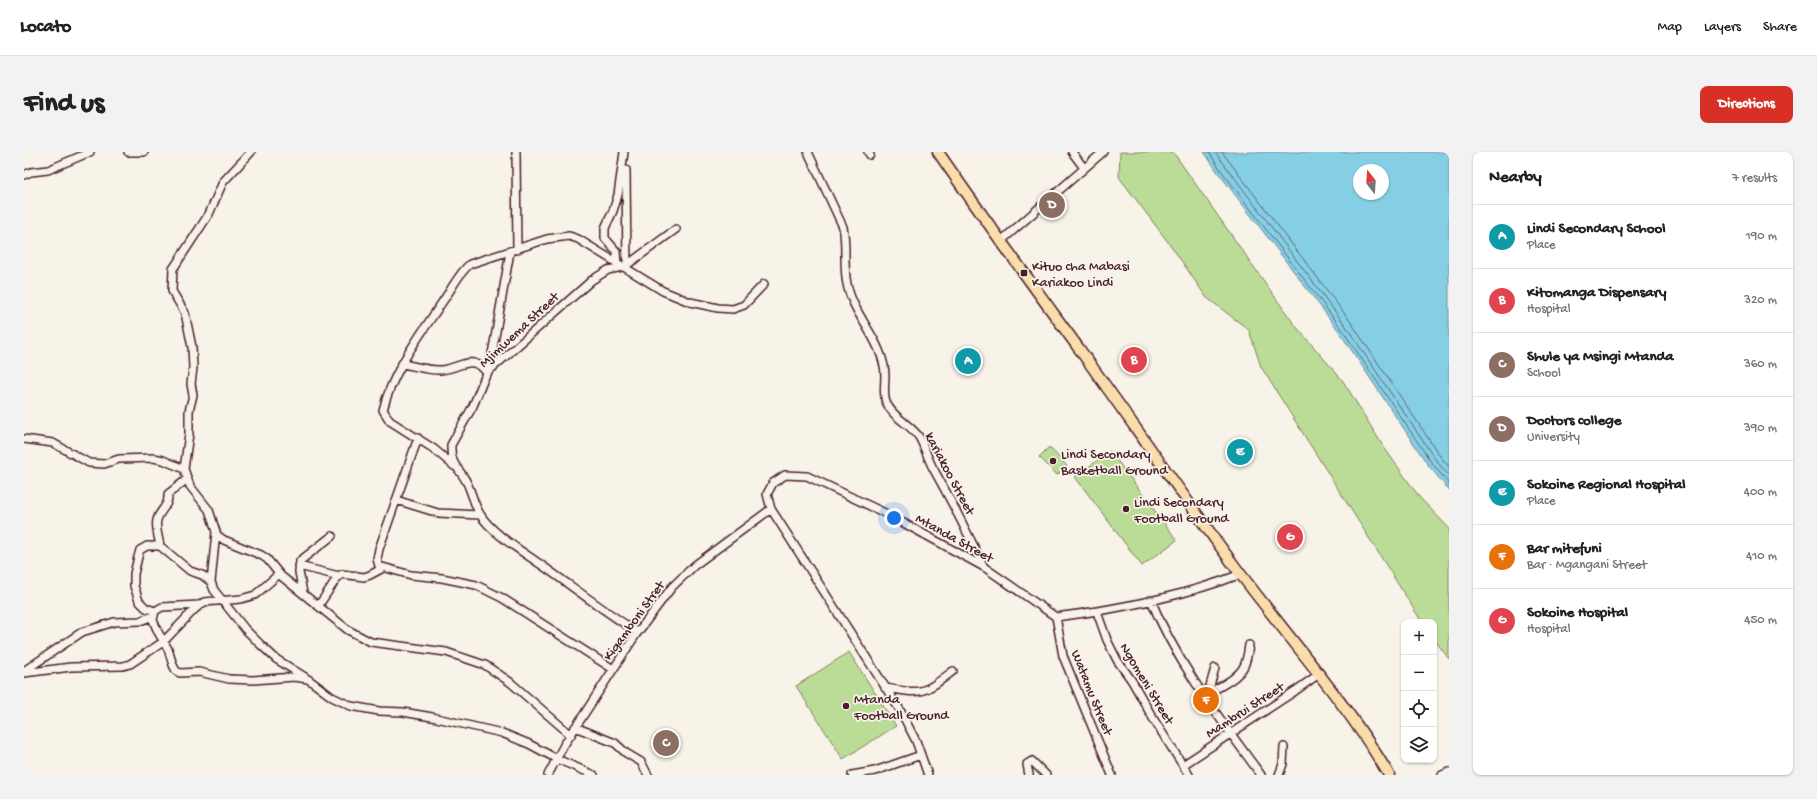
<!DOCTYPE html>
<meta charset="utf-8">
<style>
body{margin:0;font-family:"Gochi Hand",sans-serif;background:#f2f2f2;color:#222}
.controls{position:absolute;right:12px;bottom:12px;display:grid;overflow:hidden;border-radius:8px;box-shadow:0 1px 3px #0004}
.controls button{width:36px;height:36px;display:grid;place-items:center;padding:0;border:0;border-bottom:1px solid #e0e0e0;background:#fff;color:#222;font:20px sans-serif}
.compass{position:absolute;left:1329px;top:12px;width:36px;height:36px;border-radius:50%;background:#fff;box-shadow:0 1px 3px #0004;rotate:343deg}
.you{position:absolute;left:870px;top:366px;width:14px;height:14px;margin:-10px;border:3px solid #fff;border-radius:50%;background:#1a73e8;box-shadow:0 0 0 6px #1a73e833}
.badge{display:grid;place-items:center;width:26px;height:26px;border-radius:50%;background:#d93025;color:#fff;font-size:13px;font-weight:700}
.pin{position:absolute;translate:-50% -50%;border:2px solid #fff;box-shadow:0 1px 4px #0006}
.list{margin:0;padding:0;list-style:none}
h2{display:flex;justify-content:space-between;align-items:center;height:52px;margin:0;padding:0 16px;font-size:17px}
h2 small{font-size:13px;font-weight:400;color:#767676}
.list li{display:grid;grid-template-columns:26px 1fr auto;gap:12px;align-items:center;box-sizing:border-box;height:64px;padding:0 16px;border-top:1px solid #e0e0e0}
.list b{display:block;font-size:15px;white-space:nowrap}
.list p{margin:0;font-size:13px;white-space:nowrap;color:#767676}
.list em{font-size:13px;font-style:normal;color:#767676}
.icon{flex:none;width:22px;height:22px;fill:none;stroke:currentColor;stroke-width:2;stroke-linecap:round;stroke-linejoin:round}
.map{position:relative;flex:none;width:1425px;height:623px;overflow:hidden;border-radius:8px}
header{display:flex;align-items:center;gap:24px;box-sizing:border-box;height:56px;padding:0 20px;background:#fff;border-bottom:1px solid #e0e0e0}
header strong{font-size:19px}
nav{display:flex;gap:22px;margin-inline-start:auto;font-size:14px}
.intro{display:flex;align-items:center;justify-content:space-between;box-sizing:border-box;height:96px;padding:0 24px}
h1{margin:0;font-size:28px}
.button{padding:10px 18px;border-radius:8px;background:#d93025;color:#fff;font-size:14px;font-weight:700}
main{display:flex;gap:24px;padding:0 24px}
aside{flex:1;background:#fff;border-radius:8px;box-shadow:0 1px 3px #0004}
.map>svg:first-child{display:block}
.green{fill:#bbdc96;stroke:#827e60}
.water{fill:#85cfe5;stroke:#6d899b;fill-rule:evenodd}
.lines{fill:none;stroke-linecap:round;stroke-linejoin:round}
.shore{stroke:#626575;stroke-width:1}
.minor-casing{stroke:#4a1f2b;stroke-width:10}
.highway-casing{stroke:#4a1f2b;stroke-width:13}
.minor{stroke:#f7f3e8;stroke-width:7}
.highway{stroke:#f9ddab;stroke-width:10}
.poi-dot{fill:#4a1f2b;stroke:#f7f3e8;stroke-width:1.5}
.labels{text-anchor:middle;stroke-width:3.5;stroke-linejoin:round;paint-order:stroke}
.poi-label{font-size:14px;fill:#4a1f2b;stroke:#f7f3e8;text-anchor:start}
.street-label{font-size:14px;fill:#4a1f2b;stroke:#f7f3e8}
</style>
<header>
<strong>Locato</strong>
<nav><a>Map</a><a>Layers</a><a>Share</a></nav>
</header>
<div class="intro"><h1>Find us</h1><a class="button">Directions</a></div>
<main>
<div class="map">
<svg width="1425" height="623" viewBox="0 0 1425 623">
<rect width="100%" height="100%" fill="#f7f3e8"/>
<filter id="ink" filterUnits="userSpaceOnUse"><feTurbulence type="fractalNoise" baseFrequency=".025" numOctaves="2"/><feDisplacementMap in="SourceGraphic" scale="8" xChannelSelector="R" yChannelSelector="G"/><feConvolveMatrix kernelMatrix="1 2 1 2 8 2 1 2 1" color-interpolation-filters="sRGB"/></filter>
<g filter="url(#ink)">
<path class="green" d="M1096 0H1149L1270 172 1319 229 1359 294 1396 346 1425 376V507L1410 487V470H1398L1237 215 1225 178 1182 145 1150 98 1095 25Z
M1025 295 1043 314 1033 323 1015 305Z
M1086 299 1153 388 1118 414 1051 325Z
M825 500 872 574 819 607 772 534Z"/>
<path class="water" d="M1180 0H1425V338L1404 313 1312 175 1193 19ZM1335 18H1359V42H1335Z"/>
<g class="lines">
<path class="shore" d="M1185 0 1196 17 1315 173 1407 310 1425 332
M1191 0 1319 170 1411 307 1425 324
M1198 0 1324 166 1416 304 1425 315"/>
<g class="minor-casing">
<path id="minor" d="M104 0H120
M227 0 199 30 185 62 149 117 148 139 161 161 168 195 169 216 167 232 169 243 165 259V282L160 317 166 334 185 358 193 383 200 388 237 403 243 407 257 424 324 478 347 490 422 500 461 513 486 530 547 583
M492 0 493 98
M784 0 819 75C823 93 819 113 823 132 829 162 854 184 860 214 863 226 858 239 862 250 868 265 886 272 895 285 901 295 904 308 910 318 928 350 944 382 960 415
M844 0 846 3
M1048 0 1060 16
M602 18 603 117
M0 23 7 20 24 18 66 0
M976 90 1079 0
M593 112 592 99 581 86V76L589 59 594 43 600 0
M603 113 652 77
M598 115 584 118 568 128 465 219 460 227 449 254 427 293C426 314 436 316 443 331 448 341 450 353 456 362 466 380 499 400 516 412 549 435 580 459 613 480
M379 212C391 214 405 219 417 218 437 216 448 201 463 221
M465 219 486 100
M394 286 355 397 353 407 355 414 387 423 418 426 452 433 478 446 589 517
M0 287 29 291 65 311 80 312 95 307 130 306 139 308 160 317
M430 314 410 297 366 269 359 258C369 217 398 181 421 146 429 135 435 121 446 112L523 87 545 84 554 87 639 139 666 150 694 156 709 157 720 153 740 132
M372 348 414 361 456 363
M192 380 187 430 190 438 221 477 237 493 252 507 281 525
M136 394C135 386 131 377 133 368 136 357 145 355 144 342L162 328
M275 414 315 424
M279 441 275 420 276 409 308 384
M1127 448C1153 512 1197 568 1237 623
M175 453 138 455 131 459 129 468 134 480 144 497 149 513 152 519 156 521 175 520 205 527 229 528 270 525 284 527 308 545 327 554 355 559 379 560 408 565 478 581 505 592 533 607 570 623
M295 453 313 426 318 422 340 425 346 423 359 416
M131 459 122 456 115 449 110 434V422L114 405 116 398 123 394H136L166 419 178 423 187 430
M1073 460 1083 488 1093 508 1108 529 1130 568 1165 623
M1032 465 1039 504 1088 623
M0 519 58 480 90 470 116 469 129 464
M0 521 47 515 99 514 106 512 139 490 171 457 180 450 217 447 231 443 255 422
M861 536C900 542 897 543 929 519
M1184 541 1191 516
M1180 544C1192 536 1213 528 1220 514 1223 508 1224 500 1225 493
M551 575 591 591 602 601 617 610 624 623
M1159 613 1271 539 1295 522
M524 623 540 593 611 484 648 435 671 413 747 357
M828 623 851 619 897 603
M904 623 892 589 876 558 747 357 743 342 749 331 761 323 783 324 865 363 960 415 1032 465C1095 457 1158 445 1217 422
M1005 623 1003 612 1008 609 1022 623
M1255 623 1259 612 1260 595
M1418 623 1425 620"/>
</g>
<g class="highway-casing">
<path id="highway" d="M914 0C960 67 1008 132 1056 198 1107 269 1157 341 1209 412 1261 482 1321 548 1365 623"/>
</g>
<use href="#minor" class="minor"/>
<use href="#highway" class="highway"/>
</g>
</g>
<g class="poi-dot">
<rect x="996" y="117" width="8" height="8" rx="2"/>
<circle cx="1029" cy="309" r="4"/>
<circle cx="1102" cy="357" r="4"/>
<circle cx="822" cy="554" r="4"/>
</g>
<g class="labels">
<g class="poi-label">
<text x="1008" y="118">Kituo cha Mabasi<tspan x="1008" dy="16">Kariakoo Lindi</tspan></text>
<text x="1037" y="306">Lindi Secondary<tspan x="1037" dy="16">Basketball Ground</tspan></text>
<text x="1110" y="354">Lindi Secondary<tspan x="1110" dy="16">Football Ground</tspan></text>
<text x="830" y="551">Mtanda<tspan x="830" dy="16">Football Ground</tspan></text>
</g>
<g class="street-label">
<text transform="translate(494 177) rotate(-43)" y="5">Mjimwema Street</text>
<text transform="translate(927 321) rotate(62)" y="5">kariakoo Street</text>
<text transform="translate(931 385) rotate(29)" y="5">Mtanda Street</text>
<text transform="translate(609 468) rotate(-54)" y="5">Kigamboni Stret</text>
<text transform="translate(1124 531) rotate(59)" y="5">Ngomeni Street</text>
<text transform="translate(1069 540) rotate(68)" y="5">Watamu Street</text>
<text transform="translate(1220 557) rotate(-33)" y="5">Mambrui Street</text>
</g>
</g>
</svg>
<div class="controls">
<button>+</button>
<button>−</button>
<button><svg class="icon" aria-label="locate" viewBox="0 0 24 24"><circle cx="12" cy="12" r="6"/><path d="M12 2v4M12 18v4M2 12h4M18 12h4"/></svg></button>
<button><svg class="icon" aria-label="layers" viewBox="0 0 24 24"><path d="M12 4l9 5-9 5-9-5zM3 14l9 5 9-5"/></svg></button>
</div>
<svg class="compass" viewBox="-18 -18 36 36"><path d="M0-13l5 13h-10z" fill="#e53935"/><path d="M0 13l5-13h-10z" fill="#767676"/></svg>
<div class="you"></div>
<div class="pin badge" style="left:944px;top:209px;background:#0f9aa8">A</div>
<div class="pin badge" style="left:1110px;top:208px;background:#e0444e">B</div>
<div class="pin badge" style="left:642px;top:591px;background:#8d6e63">C</div>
<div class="pin badge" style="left:1028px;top:53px;background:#8d6e63">D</div>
<div class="pin badge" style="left:1216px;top:300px;background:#0f9aa8">E</div>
<div class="pin badge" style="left:1182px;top:548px;background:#e8710a">F</div>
<div class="pin badge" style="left:1266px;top:385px;background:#e0444e">G</div>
</div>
<aside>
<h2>Nearby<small>7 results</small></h2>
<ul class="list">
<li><span class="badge" style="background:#0f9aa8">A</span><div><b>Lindi Secondary School</b><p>Place</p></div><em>190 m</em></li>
<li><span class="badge" style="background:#e0444e">B</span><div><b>Kitomanga Dispensary</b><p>Hospital</p></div><em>320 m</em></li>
<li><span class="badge" style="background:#8d6e63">C</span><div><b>Shule ya Msingi Mtanda</b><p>School</p></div><em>360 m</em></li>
<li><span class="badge" style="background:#8d6e63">D</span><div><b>Doctors college</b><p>University</p></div><em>390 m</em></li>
<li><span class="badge" style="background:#0f9aa8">E</span><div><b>Sokoine Regional Hospital</b><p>Place</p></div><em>400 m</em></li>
<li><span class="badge" style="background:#e8710a">F</span><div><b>Bar mitefuni</b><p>Bar · Mgangani Street</p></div><em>410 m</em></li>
<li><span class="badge" style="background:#e0444e">G</span><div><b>Sokoine Hospital</b><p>Hospital</p></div><em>450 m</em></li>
</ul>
</aside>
</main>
